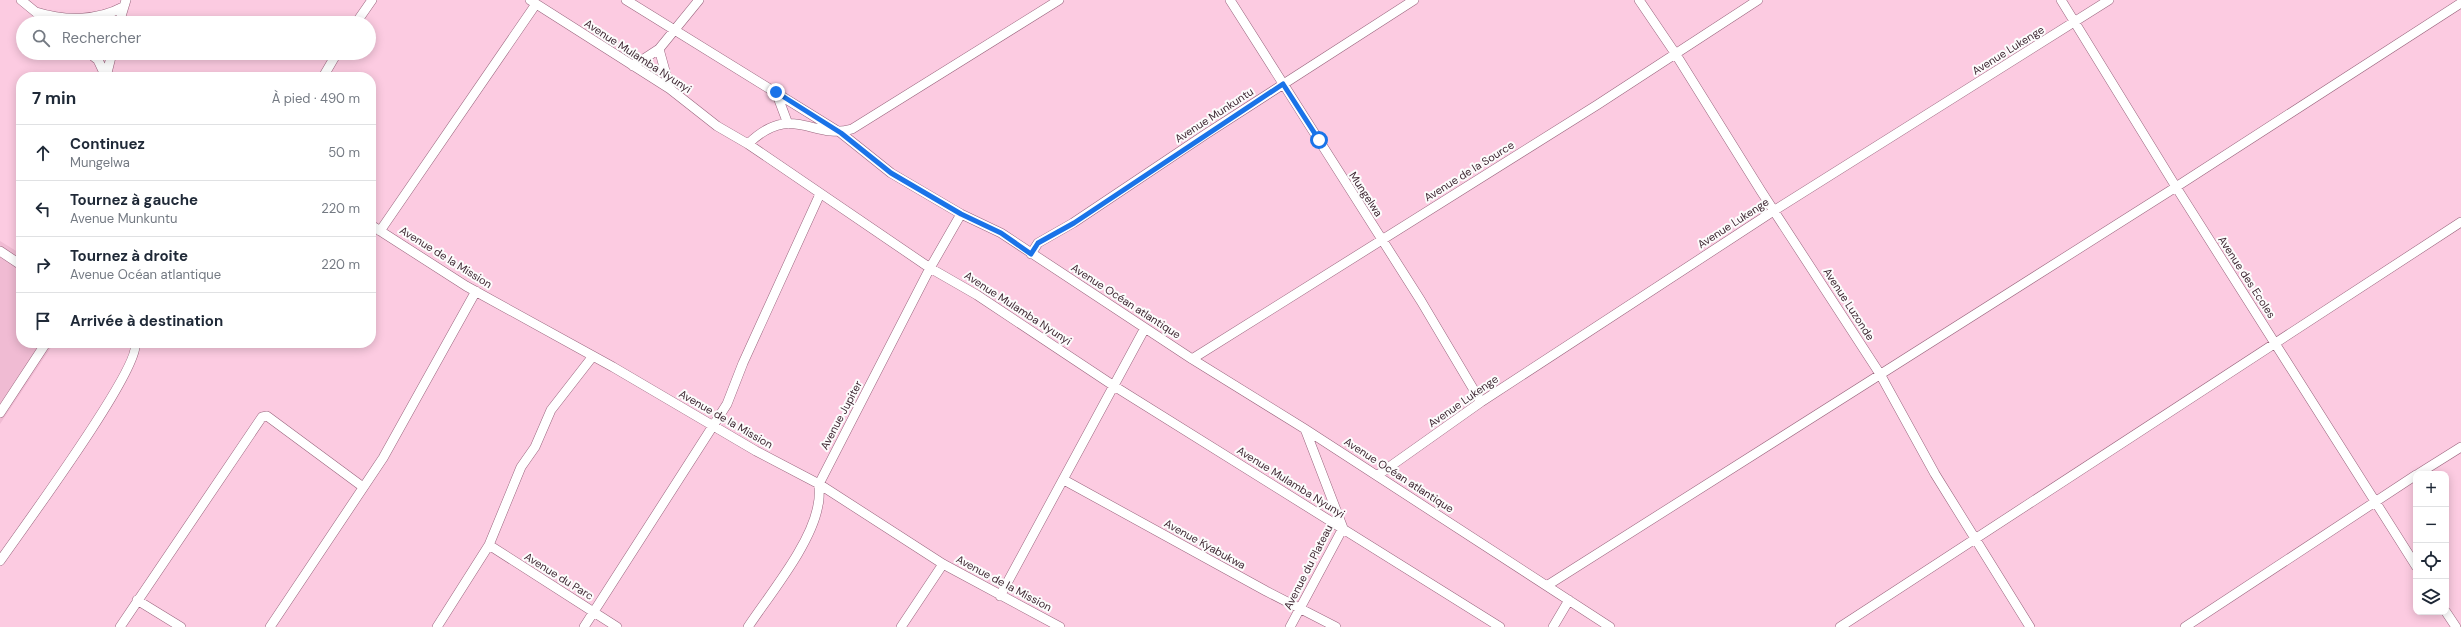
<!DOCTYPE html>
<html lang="fr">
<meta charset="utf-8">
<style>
body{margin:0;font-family:"DM Sans",sans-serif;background:#f6f6f7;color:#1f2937}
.controls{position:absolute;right:12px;bottom:12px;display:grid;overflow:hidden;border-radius:8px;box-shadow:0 2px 10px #0003}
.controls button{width:36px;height:36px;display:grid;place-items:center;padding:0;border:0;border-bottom:1px solid #e0e1e3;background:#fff;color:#1f2937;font:20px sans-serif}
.stop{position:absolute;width:12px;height:12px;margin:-9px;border:3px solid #1a73e8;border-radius:50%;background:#fff}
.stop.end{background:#1a73e8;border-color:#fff;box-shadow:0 1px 4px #0008}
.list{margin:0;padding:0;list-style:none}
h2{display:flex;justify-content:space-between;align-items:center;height:52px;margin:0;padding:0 16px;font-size:17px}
h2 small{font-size:13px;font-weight:400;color:#747a83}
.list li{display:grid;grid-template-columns:26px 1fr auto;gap:12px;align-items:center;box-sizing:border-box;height:56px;padding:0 16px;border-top:1px solid #e0e1e3}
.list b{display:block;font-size:15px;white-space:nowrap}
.list p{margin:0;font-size:13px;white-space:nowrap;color:#747a83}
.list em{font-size:13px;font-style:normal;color:#747a83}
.icon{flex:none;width:22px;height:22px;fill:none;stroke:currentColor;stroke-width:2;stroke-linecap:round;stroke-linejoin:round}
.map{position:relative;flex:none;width:2461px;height:627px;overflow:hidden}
.search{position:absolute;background:#fff;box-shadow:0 2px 10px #0003;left:16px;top:16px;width:360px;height:44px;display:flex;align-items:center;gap:10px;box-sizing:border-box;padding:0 14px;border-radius:22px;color:#747a83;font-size:15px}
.panel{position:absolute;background:#fff;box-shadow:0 2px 10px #0003;left:16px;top:72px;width:360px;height:276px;border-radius:16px}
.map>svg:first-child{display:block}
.built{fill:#f0bbd3}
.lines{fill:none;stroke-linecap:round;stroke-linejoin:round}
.minor-casing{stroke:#99647d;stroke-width:10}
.minor{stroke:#fff;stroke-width:9}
.route{stroke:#1a73e8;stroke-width:5}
.labels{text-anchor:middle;stroke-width:4;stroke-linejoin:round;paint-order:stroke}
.street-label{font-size:11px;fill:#3e2732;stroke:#fcfcfc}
</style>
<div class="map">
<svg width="2461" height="627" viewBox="0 0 2461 627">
<rect width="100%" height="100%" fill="#fccbe1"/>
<path class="built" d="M0 241 21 254V343H54L0 424Z"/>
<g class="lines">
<g class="minor-casing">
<path id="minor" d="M21 0 49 23
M530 0 670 89 717 126 748 144 930 268 977 295 1114 386 1500 627
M626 0 841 133 891 173 961 214 1001 233 1192 359 1305 429 1610 627
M1230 0 1421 301 1481 402
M1639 0 1675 53 1761 191 1880 374 1935 474 2030 627
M2061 0 2176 187 2416 566
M36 12C65 21 97 21 123 7
M119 23 126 0
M356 23 372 0
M659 49 670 89
M89 53 98 60 106 77
M633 66 659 49 699 0
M106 77 112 53
M323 77 337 53
M776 92 788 124
M748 144C792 101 813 141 852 129L1059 0
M371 225 466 286 613 367 756 451 819 484 943 564 1060 627
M380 231 536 4
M0 251 21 265
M1031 254 1038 243 1073 223 1206 134 1414 0
M1192 359 1597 105 1758 0
M0 413 46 343
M2418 474 2461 447
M1378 475 1481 402 1775 210 2109 0
M1064 480 1266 591 1336 627
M489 545 617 627
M0 561C20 532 142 367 135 343
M1548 585 2176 187 2461 3
M1000 596 1145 328
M137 600 181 627
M2446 612 2456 627
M120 627 262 417 267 416 363 487
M270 627 383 458 476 291
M437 627 489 545 521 467 535 447 551 410 593 356
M584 627 727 404 743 363 820 194
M748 627C770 594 812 543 818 505 820 498 819 491 819 484L930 268 961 214
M901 627 943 564
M1290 627 1343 528 1305 429
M1553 627 1569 600
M1840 627 2461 222
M2185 627 2416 475"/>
</g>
<use href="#minor" class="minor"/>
</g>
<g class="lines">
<path class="route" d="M776 92 841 133 891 173 961 214 1001 233 1031 254 1038 243 1074 223 1283 84 1319 140"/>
</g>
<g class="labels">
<g class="street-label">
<text transform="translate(2008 50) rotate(-32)" y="4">Avenue Lukenge</text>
<text transform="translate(638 56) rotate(33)" y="4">Avenue Mulamba Nyunyi</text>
<text transform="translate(1214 115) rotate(-33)" y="4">Avenue Munkuntu</text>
<text transform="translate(1469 171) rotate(-32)" y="4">Avenue de la Source</text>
<text transform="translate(1366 194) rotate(57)" y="4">Mungelwa</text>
<text transform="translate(1733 223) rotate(-33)" y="4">Avenue Lukenge</text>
<text transform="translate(446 257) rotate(32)" y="4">Avenue de la Mission</text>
<text transform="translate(2247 277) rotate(57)" y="4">Avenue des Ecoles</text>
<text transform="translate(1126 301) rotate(33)" y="4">Avenue Océan atlantique</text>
<text transform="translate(1849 304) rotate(57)" y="4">Avenue Luzonde</text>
<text transform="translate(1018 308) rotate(33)" y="4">Avenue Mulamba Nyunyi</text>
<text transform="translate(1463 401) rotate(-35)" y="4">Avenue Lukenge</text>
<text transform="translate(841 415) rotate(-62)" y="4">Avenue Jupiter</text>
<text transform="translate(726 419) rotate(30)" y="4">Avenue de la Mission</text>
<text transform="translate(1399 475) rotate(33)" y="4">Avenue Océan atlantique</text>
<text transform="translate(1291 482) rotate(32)" y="4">Avenue Mulamba Nyunyi</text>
<text transform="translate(1205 544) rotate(29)" y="4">Avenue Kyabukwa</text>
<text transform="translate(1308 567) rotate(-63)" y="4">Avenue du Plateau</text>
<text transform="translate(559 576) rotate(32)" y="4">Avenue du Parc</text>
<text transform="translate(1004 583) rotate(28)" y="4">Avenue de la Mission</text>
</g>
</g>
</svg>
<div class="controls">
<button>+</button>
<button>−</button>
<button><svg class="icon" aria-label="locate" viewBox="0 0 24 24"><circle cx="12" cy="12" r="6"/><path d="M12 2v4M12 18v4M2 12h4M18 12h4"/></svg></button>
<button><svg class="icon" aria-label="layers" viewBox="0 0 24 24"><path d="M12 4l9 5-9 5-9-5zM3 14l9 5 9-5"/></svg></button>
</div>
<div class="stop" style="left:1319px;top:140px"></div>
<div class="stop end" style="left:776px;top:92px"></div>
<div class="search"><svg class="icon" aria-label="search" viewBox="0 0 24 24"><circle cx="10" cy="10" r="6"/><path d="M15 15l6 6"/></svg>Rechercher</div>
<section class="panel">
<h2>7 min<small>À pied · 490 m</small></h2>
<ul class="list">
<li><svg class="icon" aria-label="ahead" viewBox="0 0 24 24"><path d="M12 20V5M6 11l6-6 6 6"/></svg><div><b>Continuez</b><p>Mungelwa</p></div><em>50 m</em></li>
<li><svg class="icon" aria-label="left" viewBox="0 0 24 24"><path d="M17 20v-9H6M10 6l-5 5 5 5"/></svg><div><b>Tournez à gauche</b><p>Avenue Munkuntu</p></div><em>220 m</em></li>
<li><svg class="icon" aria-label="right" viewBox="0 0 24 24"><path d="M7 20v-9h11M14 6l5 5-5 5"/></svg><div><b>Tournez à droite</b><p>Avenue Océan atlantique</p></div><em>220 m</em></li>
<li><svg class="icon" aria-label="arrive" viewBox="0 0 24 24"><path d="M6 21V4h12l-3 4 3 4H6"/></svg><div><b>Arrivée à destination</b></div></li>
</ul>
</section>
</div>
